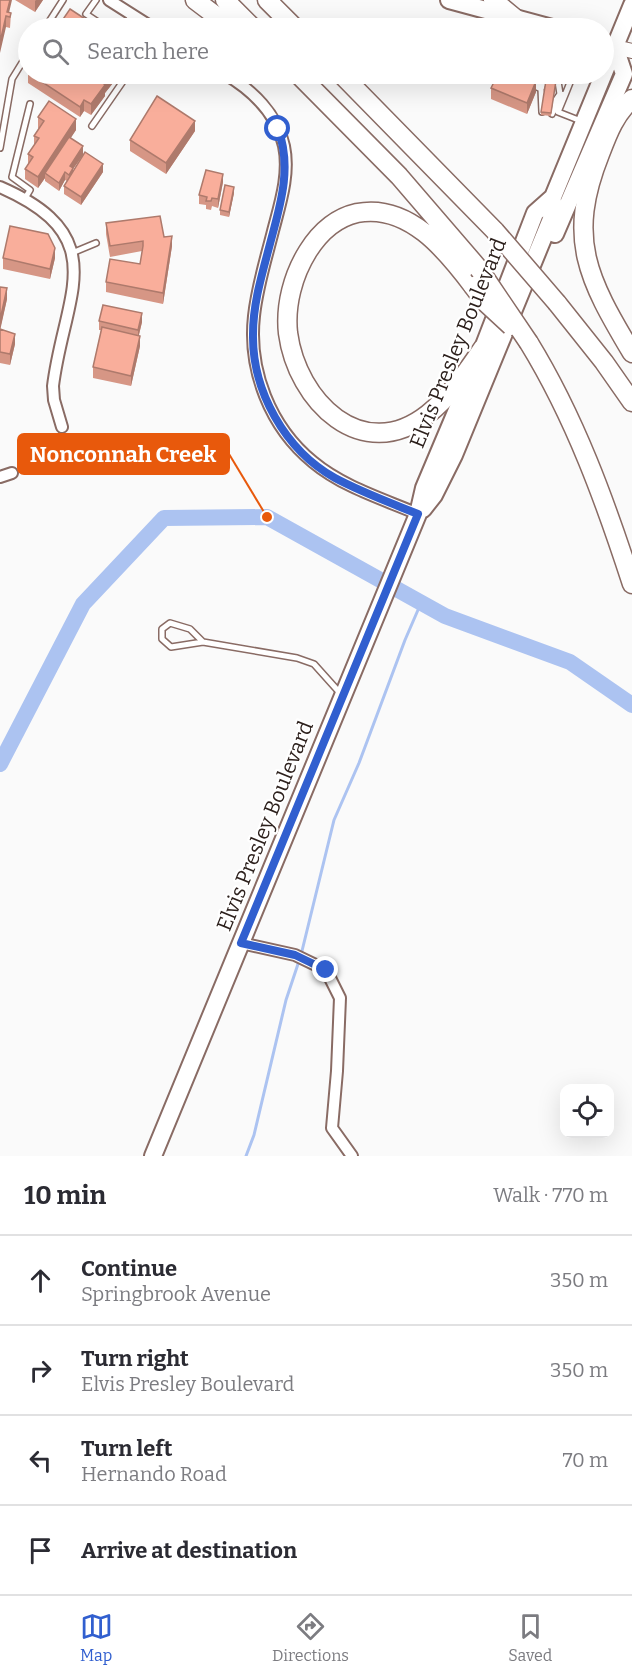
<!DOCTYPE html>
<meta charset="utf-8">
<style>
body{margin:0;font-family:Bitter,serif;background:#f7f7f7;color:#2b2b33}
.controls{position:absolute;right:18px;bottom:18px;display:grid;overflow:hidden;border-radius:12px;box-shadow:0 6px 24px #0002}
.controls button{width:54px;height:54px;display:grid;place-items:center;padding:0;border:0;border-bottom:2px solid #e1e1e2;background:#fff;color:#2b2b33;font:30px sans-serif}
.stop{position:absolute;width:18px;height:18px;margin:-14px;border:4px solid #315fcf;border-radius:50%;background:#fff}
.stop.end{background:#315fcf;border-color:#fff;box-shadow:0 2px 6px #0008}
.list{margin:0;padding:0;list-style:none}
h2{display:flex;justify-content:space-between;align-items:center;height:78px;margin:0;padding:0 24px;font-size:26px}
h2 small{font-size:20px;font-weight:400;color:#7c7c81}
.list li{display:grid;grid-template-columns:39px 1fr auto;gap:18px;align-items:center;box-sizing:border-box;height:90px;padding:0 24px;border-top:2px solid #e1e1e2}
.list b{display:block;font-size:22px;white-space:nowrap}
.list p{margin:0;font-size:20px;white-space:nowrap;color:#7c7c81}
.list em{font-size:20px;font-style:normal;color:#7c7c81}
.icon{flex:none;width:33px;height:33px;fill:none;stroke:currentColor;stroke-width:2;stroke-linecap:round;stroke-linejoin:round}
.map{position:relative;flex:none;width:632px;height:1156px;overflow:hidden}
.search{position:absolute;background:#fff;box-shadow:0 6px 24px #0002;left:18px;right:18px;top:18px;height:66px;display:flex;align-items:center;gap:15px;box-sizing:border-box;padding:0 21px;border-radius:33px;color:#7c7c81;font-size:22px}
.sheet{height:438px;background:#fff}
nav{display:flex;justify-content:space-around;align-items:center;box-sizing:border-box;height:84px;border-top:2px solid #e1e1e2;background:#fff;font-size:16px;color:#7c7c81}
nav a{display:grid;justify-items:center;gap:3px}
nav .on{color:#315fcf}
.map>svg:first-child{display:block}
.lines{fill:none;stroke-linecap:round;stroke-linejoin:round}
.stream{stroke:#acc3f1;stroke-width:3}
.river{stroke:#acc3f1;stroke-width:16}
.service-casing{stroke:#896b64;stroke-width:8}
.minor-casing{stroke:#896b64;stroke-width:14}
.secondary-casing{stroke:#896b64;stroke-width:16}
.primary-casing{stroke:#896b64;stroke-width:20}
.motorway-casing{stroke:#896b64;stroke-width:21}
.service{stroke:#fff;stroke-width:5}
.minor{stroke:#fff;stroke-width:10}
.secondary{stroke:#fff;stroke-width:14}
.primary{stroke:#fff;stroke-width:16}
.motorway{stroke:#fff;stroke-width:18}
.motorway-bridge-casing{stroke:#896b64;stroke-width:21;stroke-linecap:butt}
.motorway-bridge{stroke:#fff;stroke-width:18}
.wall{fill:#d69685}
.shaded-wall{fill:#ae7a6c}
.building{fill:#f9ae9b;stroke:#ae7a6c;stroke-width:1.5}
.route{stroke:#315fcf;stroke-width:8}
.labels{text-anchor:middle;stroke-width:4.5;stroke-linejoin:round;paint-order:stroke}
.street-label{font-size:21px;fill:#2d211d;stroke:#fff}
.leader{fill:none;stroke:#e8590c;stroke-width:2}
.callout-dot{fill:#e8590c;stroke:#fff;stroke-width:2}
.callout{fill:#e8590c;stroke:#e8590c;stroke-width:2}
.callout-label{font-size:22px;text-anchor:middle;font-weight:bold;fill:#fff}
</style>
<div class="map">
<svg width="632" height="1156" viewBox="0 0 632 1156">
<rect width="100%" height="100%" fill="#fafafa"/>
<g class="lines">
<path class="stream" d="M301 955 334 820 359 763 405 640 421 603
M246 1156 254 1135 286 1000 299 961"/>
<path class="river" d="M0 764 83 604 164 518 267 517 445 616 570 662 632 705"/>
<g class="service-casing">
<path id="service" d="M96 0 86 14 107 28
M45 28 63 0
M123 28 132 15
M557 75 560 94 565 95 573 75 571 74
M537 87 541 89 547 74
M537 87 541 74
M565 95 558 112 581 121
M542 112 541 89 543 103
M552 114 560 94 553 104
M92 126 128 74
M0 148 12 79 28 53
M24 200 30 190 12 177 30 104
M72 253 96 243
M203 642 171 647 162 639V629L170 623 190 629 203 642 297 658 314 664 340 693"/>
</g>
<g class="minor-casing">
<path id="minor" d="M109 0 153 28
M225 74C252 90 277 114 284 146 290 174 280 204 273 231 266 259 257 287 254 316 248 370 270 427 313 462 343 487 383 499 418 514
M0 187C115 237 64 295 53 386L54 400 62 427
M0 477 12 473
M241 943 295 955 326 970 340 998 337 1071 332 1128 352 1156"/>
</g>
<g class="secondary-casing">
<path id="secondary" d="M615 47 632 51"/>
</g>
<g class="primary-casing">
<path id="primary" d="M449 0 552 28
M555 234 624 74 615 47
M423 509 434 495 454 455 551 219 553 197 632 5
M153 1156 418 514 424 488 483 348 535 213 553 197"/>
</g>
<g class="motorway-casing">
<path id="motorway" d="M195 0 232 28
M225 0 253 28
M267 0 295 28
M493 0 516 19
M298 74 399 176 479 269
M341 74 495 231
M632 99C615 114 608 133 600 154 566 239 588 279 632 353
M473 286C446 250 408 203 357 213 335 218 320 232 308 251 293 275 285 305 288 333 297 401 362 466 428 414 451 396 467 371 483 348
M557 303 604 362 632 402
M529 343C575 418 605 501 632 584"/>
</g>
<use href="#service" class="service"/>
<use href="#minor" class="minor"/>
<use href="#secondary" class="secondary"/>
<use href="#primary" class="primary"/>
<use href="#motorway" class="motorway"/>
<g class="motorway-bridge-casing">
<path id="motorway-bridge" d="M495 231 557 303
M479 269 529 343
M473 286 485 302 511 326"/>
</g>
<use href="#motorway-bridge" class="motorway-bridge"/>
</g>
<path class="wall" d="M0 0 9 12 11 13 10 28 6 27Z
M15 0H43L35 12Z
M28 72V74H118L117 78 105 93V96L91 115 84 111 80 117 28 83Z
M557 74 551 116 541 115V112Z
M525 77 536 92 527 114 491 99V88Z
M38 117 76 130 70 138 83 155 73 169V171L103 172 81 205 64 194V186L67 181 65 180 59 191 45 181V178L38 188 25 179V169L28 164V154L34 145V136L39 128H38Z
M195 131 166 174 130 151V140Z
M223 182 218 208 212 206 211 210 206 209V205L199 204V195Z
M234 193 229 217 220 215V210Z
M106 223 164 237 172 246 163 304 106 292V282L140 264 142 251 110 257 106 234Z
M3 258H55L50 279 3 269Z
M0 287 7 299 0 329 15 344 10 365 0 363Z
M99 321 142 322 139 335 140 346 131 386 93 378V367L101 330H99Z"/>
<path class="shaded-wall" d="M10 0H12L8 17 7 12Z
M36 0H43L35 12V1Z
M6 16V27L0 53V42Z
M112 74H118L117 78 105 93V96L91 115V104Z
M536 81V92L527 114V103Z
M84 100V111L80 117V107Z
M76 119V130L47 175 45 173V178L38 188V177Z
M195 121V131L166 174V163Z
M83 146V155L73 169V176L69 183 70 166Z
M103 164V172L81 205V197Z
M65 172V180L59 191V183Z
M223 174V182L218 208V199Z
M234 187V193L229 217V212Z
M172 236V246L163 304V293Z
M55 248V258L50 279V269Z
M7 288V299L0 331V320Z
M142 313V322L138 338V330Z
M15 334V344L10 365V354Z
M140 336V346L131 386V376Z"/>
<path class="building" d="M0 0H10L7 12 11 13 10 17 6 16 0 42Z
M70 9 99 28H57Z
M30 74H112L104 84 105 85 91 104 84 100 80 107Z
M498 74H522V76L536 81 527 103 491 88Z
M547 74H557L551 113 541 112Z
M157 96 195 121 166 163 130 140Z
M49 101 76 119 38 177 25 169 33 157 28 154 39 138 34 136 44 121 38 117Z
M69 137 83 146 70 166 73 168 69 175 65 172 59 183 45 173Z
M85 152 103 164 81 197 64 186Z
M206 170 223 174 218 199 212 198 211 201H206L207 197 199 195Z
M225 185 234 187 229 212 220 210Z
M160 216 164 237 172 236 163 293 106 282 110 259 140 264 143 246V241L110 246 106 223Z
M10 226 48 234 55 248 50 269 3 258Z
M0 287 7 288 0 320Z
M103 305 142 313 138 330 99 321Z
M102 327 140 336 131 376 93 367Z
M0 329 15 334 10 354 0 352Z"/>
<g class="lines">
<path class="route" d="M278 129C292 166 281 203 271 240 263 271 253 302 253 334 252 391 285 450 335 478 361 492 391 503 418 514L241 943 295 955 326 970"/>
</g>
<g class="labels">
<g class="street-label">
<text transform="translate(458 343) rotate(-68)" y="7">Elvis Presley Boulevard</text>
<text transform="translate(265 826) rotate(-68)" y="7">Elvis Presley Boulevard</text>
</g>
</g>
<path class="leader" d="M267 517L229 454"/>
<circle class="callout-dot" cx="267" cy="517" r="6"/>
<rect class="callout" x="18" y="434" width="211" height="40" rx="6"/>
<g class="callout-label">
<text x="123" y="462">Nonconnah Creek</text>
</g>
</svg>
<div class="controls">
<button><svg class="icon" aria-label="locate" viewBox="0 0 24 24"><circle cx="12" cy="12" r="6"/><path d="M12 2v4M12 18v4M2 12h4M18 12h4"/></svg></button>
</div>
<div class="stop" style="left:278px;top:129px"></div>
<div class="stop end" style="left:326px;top:970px"></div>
<div class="search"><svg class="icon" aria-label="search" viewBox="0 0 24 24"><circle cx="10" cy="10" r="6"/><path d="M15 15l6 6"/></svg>Search here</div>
</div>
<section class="sheet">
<h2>10 min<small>Walk · 770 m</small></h2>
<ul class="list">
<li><svg class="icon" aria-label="ahead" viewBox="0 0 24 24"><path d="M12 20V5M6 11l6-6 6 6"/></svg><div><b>Continue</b><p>Springbrook Avenue</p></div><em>350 m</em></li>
<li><svg class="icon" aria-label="right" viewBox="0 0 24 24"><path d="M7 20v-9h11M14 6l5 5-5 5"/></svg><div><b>Turn right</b><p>Elvis Presley Boulevard</p></div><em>350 m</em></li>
<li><svg class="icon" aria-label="left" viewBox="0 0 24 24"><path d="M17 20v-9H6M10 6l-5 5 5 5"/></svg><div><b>Turn left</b><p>Hernando Road</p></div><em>70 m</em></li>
<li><svg class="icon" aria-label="arrive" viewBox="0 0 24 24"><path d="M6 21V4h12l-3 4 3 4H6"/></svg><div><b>Arrive at destination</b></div></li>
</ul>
</section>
<nav>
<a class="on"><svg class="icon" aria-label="map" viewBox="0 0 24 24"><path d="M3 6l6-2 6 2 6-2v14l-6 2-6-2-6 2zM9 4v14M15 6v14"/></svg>Map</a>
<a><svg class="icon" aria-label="directions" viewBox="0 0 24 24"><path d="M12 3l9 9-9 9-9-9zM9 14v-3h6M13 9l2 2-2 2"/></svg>Directions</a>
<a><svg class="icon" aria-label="saved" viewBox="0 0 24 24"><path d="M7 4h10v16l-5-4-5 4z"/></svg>Saved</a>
</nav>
